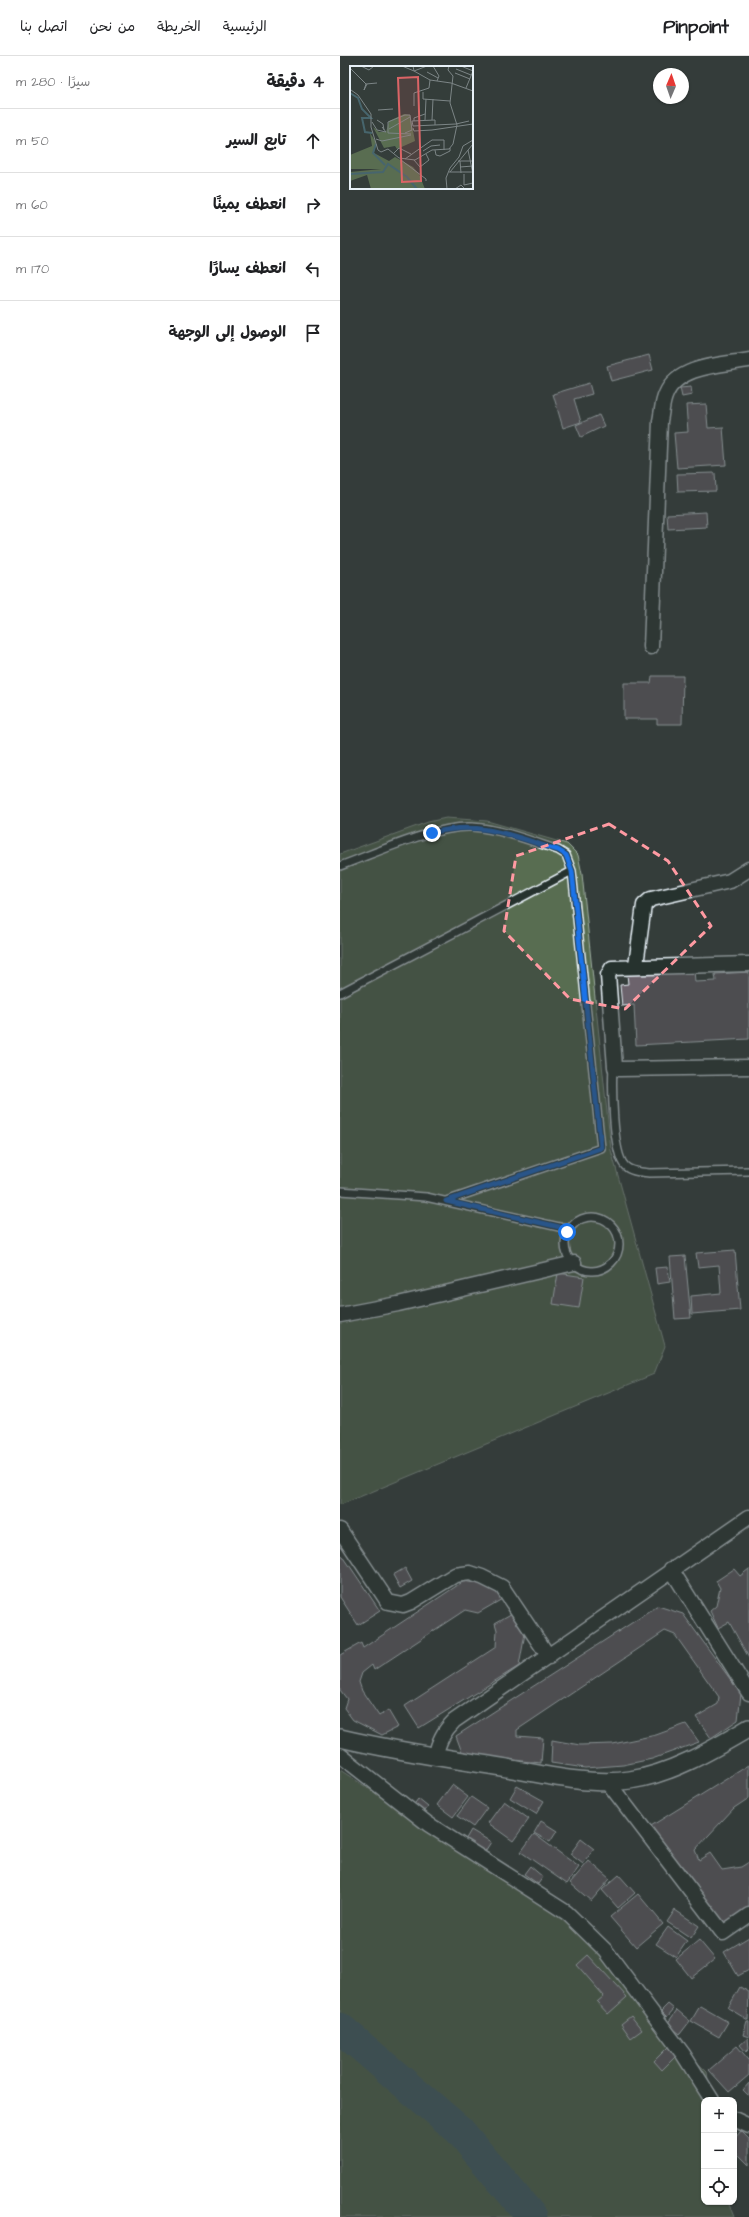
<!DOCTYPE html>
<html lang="ar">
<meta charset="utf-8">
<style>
body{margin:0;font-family:"Architects Daughter","Playpen Sans Arabic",sans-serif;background:#f6f6f6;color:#202124;direction:rtl}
.controls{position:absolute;right:12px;bottom:12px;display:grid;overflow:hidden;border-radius:8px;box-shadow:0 1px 3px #0004}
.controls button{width:36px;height:36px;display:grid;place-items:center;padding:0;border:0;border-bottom:1px solid #e0e0e0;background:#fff;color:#202124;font:20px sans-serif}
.compass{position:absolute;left:313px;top:12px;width:36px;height:36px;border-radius:50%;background:#fff;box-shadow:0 1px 3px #0004;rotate:2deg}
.stop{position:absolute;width:12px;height:12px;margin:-9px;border:3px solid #1a73e8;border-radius:50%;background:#fff}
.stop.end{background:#1a73e8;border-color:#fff;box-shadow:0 1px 4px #0008}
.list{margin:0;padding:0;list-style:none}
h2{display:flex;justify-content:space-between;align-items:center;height:52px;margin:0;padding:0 16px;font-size:17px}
h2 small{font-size:13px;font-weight:400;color:#757577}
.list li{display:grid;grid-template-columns:26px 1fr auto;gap:12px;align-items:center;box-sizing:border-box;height:64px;padding:0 16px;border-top:1px solid #e0e0e0}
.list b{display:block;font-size:15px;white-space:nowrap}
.list em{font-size:13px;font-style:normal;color:#757577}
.icon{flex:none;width:22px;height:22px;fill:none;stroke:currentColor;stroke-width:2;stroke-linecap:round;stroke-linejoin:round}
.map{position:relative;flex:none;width:409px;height:2161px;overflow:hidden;direction:ltr}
header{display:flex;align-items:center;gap:24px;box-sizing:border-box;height:56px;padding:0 20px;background:#fff;border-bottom:1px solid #e0e0e0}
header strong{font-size:19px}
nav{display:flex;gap:22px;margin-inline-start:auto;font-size:14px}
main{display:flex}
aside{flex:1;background:#fff}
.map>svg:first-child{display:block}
.green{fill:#596d51;stroke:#a0afa4}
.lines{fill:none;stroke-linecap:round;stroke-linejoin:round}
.river{stroke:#47656d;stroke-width:31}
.building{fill:#6c646c;stroke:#e8f1f8}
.service-casing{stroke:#e8f1f8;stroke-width:10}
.minor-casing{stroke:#e8f1f8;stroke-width:17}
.tertiary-casing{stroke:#e8f1f8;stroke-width:20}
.service{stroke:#26332d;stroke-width:7}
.minor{stroke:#26332d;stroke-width:14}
.tertiary{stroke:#26332d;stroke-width:17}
.route{stroke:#1a73e8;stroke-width:5}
.marked{fill:none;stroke:#ff9aa2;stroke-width:3;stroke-dasharray:8 5;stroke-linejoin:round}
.inset-river{fill:none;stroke:#47656d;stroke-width:2}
.inset-road{fill:none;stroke:#7c8586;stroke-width:1}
.view{fill:#db6466;fill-opacity:0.15;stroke:#db6466;stroke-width:2}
.inset-edge{fill:none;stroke:#e8f1f8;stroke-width:2}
</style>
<header>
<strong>Pinpoint</strong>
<nav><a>الرئيسية</a><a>الخريطة</a><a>من نحن</a><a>اتصل بنا</a></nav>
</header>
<main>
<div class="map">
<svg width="409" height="2161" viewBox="0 0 409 2161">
<rect width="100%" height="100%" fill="#343d3a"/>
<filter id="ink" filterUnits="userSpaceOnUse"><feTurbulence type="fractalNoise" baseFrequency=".025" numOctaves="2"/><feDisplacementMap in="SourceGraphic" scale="8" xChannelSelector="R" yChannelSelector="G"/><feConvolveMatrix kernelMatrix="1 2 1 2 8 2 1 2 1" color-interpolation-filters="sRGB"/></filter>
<g filter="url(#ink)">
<path class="green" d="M106 762 147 765 227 788 238 799 242 818 271 1094 325 1290 314 1318 0 1449V798L88 766Z
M0 1714 240 1870 340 1990 367 2016 371 2044H364V2146H388L394 2161H0Z"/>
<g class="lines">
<path class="river" d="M0 1972 119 2074 192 2161"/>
</g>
<path class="building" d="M309 299 313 314 271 325 267 310Z
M249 327 252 338 234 343 241 366 223 372 213 338Z
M351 331 352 339 342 341 340 332Z
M366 348 368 372 383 371 386 409 337 412 334 377 348 376 346 349Z
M259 359 264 370 241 381 236 369Z
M375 417 376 435 338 436 337 418Z
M366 456 367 471 328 473 327 458Z
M312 620H343L342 668H317V663H284V627H311Z
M354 914 355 926 376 925 375 918 409 916V983L296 989 294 949 282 950 280 929 288 928 287 918Z
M395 1194 400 1254 352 1258 351 1240 381 1237 379 1209 358 1211 356 1197Z
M345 1200 351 1262 335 1263 330 1201Z
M328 1211 330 1226 317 1228 315 1212Z
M218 1217 244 1221 239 1252 213 1248Z
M0 1499 3 1500 40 1555 18 1569 0 1541Z
M65 1512 72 1525 60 1532 53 1519Z
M394 1513 400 1520 409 1513V1602L389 1566 378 1572 370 1555 376 1550 380 1532 376 1525Z
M124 1525 155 1531 164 1542 138 1557 125 1554 34 1614 32 1609 22 1617 19 1626 22 1635 39 1660 48 1654 58 1671 42 1679 13 1664 4 1652 7 1643 0 1634V1599L21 1587 23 1592Z
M318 1550 343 1558 401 1638 398 1664 371 1682 356 1661 378 1648 379 1641 335 1579 325 1575 177 1674V1680L203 1682 201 1707 123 1699 116 1680Z
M176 1555 186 1572 179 1610 79 1672 65 1650 156 1591 157 1574 155 1567Z
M346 1668 359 1686 312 1703 283 1709 245 1712 211 1707 212 1684 240 1689 273 1688 316 1679Z
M409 1709V1742L394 1752 355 1794 359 1804 370 1797 382 1814 401 1811 409 1806V1852L380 1871 344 1812 333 1817 306 1773Z
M112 1729 128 1741 113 1761 97 1749Z
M177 1730 204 1745 196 1758 170 1742Z
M131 1741 147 1752 133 1771 117 1760Z
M78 1743 88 1751 82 1759 72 1751Z
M164 1745 189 1763 173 1785 148 1767Z
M201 1765 217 1775 210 1786 194 1777Z
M131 1774 151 1786 144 1797 124 1786Z
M194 1778 239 1811 227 1828 181 1796Z
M241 1783 254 1793 243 1808 230 1798Z
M249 1805 270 1823 251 1845 230 1827Z
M190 1810 203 1821 198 1828 184 1818Z
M279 1819 295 1837 278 1852 262 1834Z
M298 1838 323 1868 296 1891 270 1861Z
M335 1854 359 1870 351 1882 327 1866Z
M328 1871 347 1885 336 1901 316 1888Z
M409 1881V1914L398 1920 384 1896Z
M359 1884 375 1903 351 1922 336 1903Z
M248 1899 287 1941 268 1958 257 1946 264 1940 237 1909Z
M400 1931 409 1936 408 1964 388 1952Z
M328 1948 334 1953 327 1961 321 1955Z
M360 1950 388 1966 379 1981 351 1965Z
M337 1954 350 1965 340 1978 327 1968Z
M291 1960 302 1974 291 1982 281 1968Z
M407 1965 409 1966V1981L403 1979Z
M408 1982 409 1993 406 1996 400 1989Z
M397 1990 409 2004V2019L389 2036 369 2014Z
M328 1991 336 2000 322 2014 314 2005Z
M409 2027V2040L403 2034Z
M401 2075 409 2083V2109L394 2094V2083Z"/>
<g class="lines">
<g class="service-casing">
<path id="service" d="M0 810C36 797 96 769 132 771 161 773 191 785 218 794L226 799 232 815 261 1092 106 1145
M0 937 232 815
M273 1009C272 1028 272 1097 285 1110 291 1116 301 1116 309 1117L409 1115
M0 1135 86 1141 228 1173
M225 1188a27 27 0 1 1 54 0a27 27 0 1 1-54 0Z"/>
</g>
<g class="minor-casing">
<path id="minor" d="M311 591 320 365C322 356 322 346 326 338 338 309 383 309 409 304
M409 908 272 912 268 919 275 1011 279 1013 409 1011
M296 909 304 849 311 843 390 825 409 813
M0 1259 58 1248 234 1207
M0 1474 48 1546 63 1549 71 1546 115 1519 130 1517 142 1521 162 1531 209 1601
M331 1513 409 1637
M0 1699 88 1768 227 1857 266 1895 343 1998 372 2044
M95 1701C99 1685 103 1676 114 1665L409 1461
M267 1725 383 1877 409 1859
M394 2063 409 2070"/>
</g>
<g class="tertiary-casing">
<path id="tertiary" d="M0 1682C55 1695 111 1703 167 1712 204 1719 253 1730 290 1724 332 1718 373 1693 409 1672"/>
</g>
<use href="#service" class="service"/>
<use href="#minor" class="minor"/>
<use href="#tertiary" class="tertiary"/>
</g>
</g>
<g class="lines" filter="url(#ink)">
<path class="route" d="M92 777C141 764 172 780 218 794L226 799 232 815 261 1092 106 1145 228 1173 227 1176"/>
</g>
<path d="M0 0H409V2161H0ZM269 768 328 805 371 870 285 953 230 943 164 875 176 800Z" fill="#343d3a" fill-opacity=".55" fill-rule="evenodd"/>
<path class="marked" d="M269 768 328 805 371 870 285 953 230 943 164 875 176 800Z"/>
<g transform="translate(10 10)">
<rect width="123" height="123" fill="#343d3a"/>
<path d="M54 48 60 49 65 75 47 83 45 80 34 82 23 61 29 66H36L39 55ZM20 67 26 76 24 87 39 95 45 91 63 101 69 108 75 123H21L17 109 0 115V106L31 103H0V89L22 80Z" fill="#596d51"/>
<path class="inset-river" d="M0 27 8 32 12 43 21 52H12L15 66 22 67M26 78 23 87 35 99M0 108 33 106 38 98 57 111 67 123"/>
<path class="inset-road" d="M11 0 19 4 24 0M52 0 64 5 77 0M63 0 64 5 80 14 101 17 123 25M83 0 89 10 87 15M111 0 123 5M0 2 16 18 27 17M106 3 121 9M77 6 88 12M105 7 120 13M16 18 14 24 17 18M116 22 123 5M1 24 8 29 21 48V61L28 84 31 86 38 83 49 92 65 94 82 84 99 83 103 78 107 59 100 37 103 10 98 4 99 0M73 26V33L100 35M64 40V27L79 22 80 14M28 44 43 43M27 54 33 58 34 64M75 54 76 33M82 54 83 33M64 55V52L75 48M22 56 27 64 36 66 32 61M85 59V54L62 55 63 60 106 58 119 55M63 62 64 65 82 64 123 58M39 63 60 51M55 67 62 64 60 49H55L38 56V67L61 68M26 73 32 75 61 69M85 84 86 89 90 90 100 85V82M118 84 123 108M73 85 81 80 90 79M44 87 49 82 61 88M55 93 82 74H94V84M51 94 76 113V115M64 94 70 101 79 94 76 88M108 95H123M110 95 111 107M110 101 123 100M99 106H123M100 106 123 78M114 108V119L123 117M97 123 96 112 100 102 109 91 113 80 123 74M105 123 111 119 115 123"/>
<path class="view" d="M68 11 71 115 52 116 48 12Z"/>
<rect width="123" height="123" class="inset-edge"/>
</g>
</svg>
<div class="controls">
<button>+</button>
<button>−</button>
<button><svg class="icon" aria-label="locate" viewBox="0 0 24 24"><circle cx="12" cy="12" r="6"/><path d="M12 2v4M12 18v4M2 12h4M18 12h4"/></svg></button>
</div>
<svg class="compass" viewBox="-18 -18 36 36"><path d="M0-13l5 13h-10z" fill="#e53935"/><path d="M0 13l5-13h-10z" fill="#757577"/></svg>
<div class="stop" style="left:227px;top:1176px"></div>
<div class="stop end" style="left:92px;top:777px"></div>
</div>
<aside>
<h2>4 دقيقة<small>سيرًا · 280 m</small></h2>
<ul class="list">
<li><svg class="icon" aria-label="ahead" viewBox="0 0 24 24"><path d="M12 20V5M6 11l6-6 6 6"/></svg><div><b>تابع السير</b></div><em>50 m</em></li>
<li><svg class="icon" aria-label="right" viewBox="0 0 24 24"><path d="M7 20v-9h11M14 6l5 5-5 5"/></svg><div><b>انعطف يمينًا</b></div><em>60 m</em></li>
<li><svg class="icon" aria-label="left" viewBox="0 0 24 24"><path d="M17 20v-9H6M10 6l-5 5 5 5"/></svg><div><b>انعطف يسارًا</b></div><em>170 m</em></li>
<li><svg class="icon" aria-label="arrive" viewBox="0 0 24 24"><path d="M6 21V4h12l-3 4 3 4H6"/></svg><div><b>الوصول إلى الوجهة</b></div></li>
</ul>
</aside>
</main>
